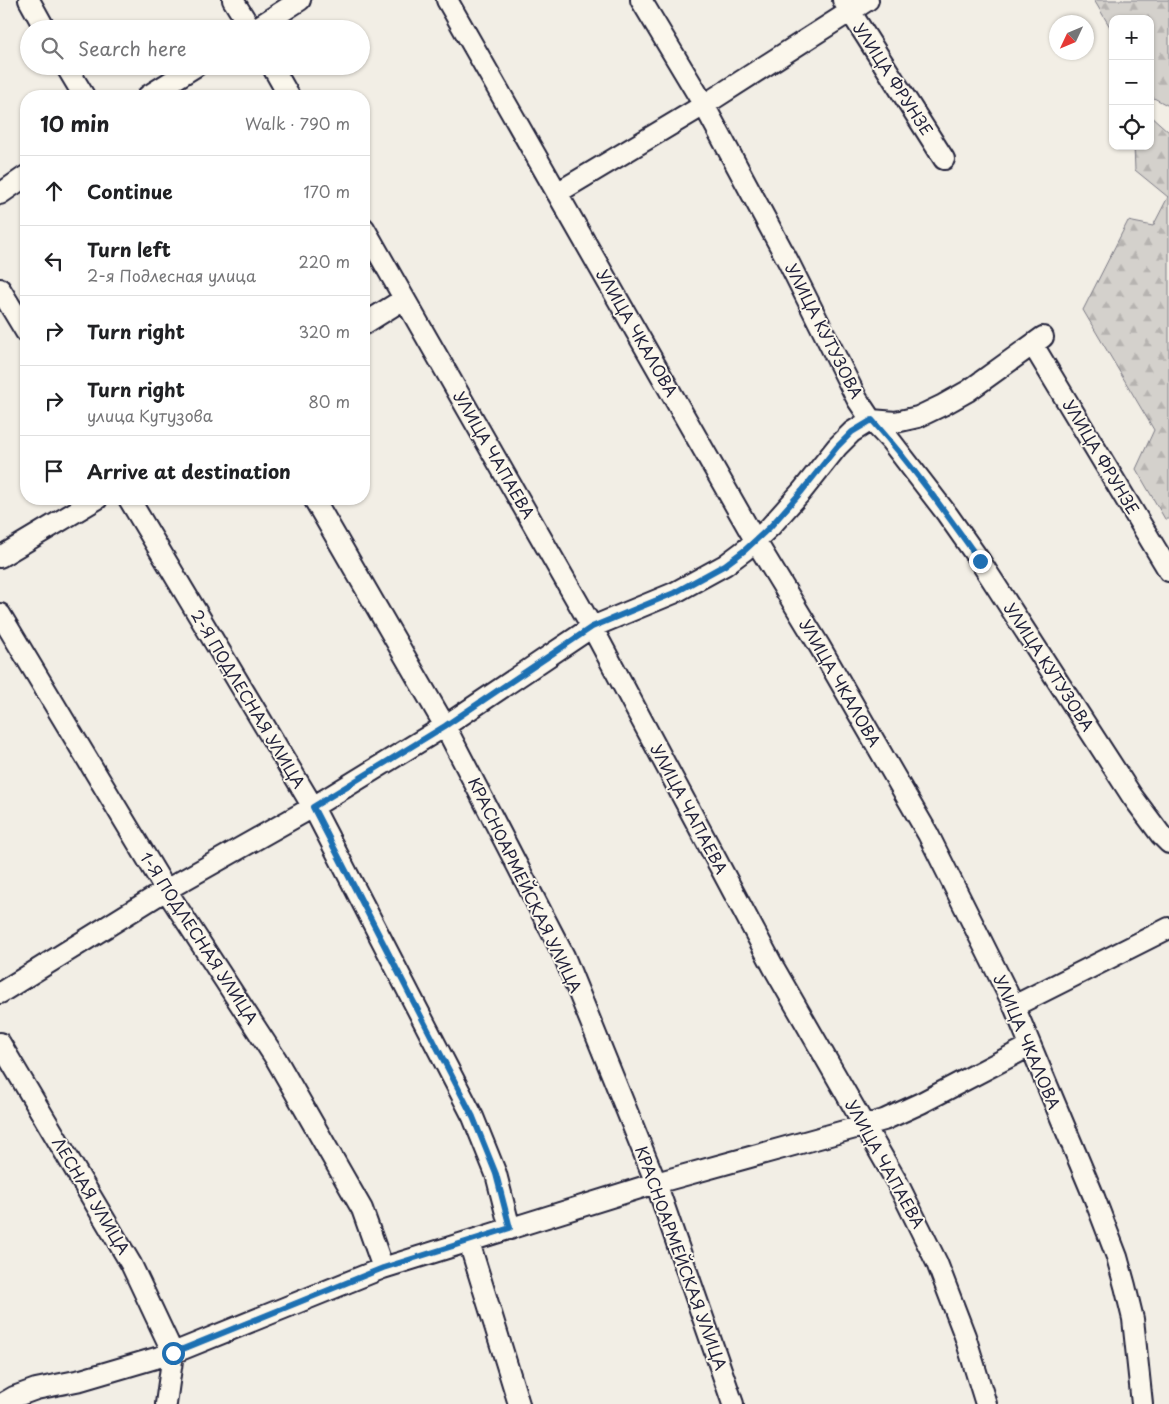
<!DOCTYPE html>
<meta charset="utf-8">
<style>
body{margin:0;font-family:"Playpen Sans",sans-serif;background:#f6f6f6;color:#202124}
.controls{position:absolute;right:15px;top:15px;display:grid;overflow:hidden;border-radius:10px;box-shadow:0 1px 4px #0004}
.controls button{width:45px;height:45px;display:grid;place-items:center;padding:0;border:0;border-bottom:1px solid #e0e0e0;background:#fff;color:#202124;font:25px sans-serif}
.compass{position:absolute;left:1049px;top:15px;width:45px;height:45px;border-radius:50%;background:#fff;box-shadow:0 1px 4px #0004;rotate:226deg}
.stop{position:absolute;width:15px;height:15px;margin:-11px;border:4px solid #1f6fb2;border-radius:50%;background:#fff}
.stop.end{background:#1f6fb2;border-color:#fff;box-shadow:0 1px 5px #0008}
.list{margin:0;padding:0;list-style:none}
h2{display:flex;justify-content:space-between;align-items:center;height:65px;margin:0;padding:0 20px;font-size:21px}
h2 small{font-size:16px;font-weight:400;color:#757577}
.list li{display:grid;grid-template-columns:32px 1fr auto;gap:15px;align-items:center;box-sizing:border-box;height:70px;padding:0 20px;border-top:1px solid #e0e0e0}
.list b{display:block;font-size:19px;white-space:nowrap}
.list p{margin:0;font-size:16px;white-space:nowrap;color:#757577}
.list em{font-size:16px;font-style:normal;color:#757577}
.icon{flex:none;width:28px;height:28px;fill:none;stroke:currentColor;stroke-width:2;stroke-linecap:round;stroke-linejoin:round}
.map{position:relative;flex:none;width:1169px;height:1404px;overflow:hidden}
.search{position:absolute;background:#fff;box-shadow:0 1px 4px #0004;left:20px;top:20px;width:350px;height:55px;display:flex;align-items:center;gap:12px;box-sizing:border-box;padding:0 18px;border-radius:28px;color:#757577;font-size:19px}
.panel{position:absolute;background:#fff;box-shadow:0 1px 4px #0004;left:20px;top:90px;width:350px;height:415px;border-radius:20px}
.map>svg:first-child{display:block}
.forest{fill:url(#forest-firs);stroke:#7b7a84}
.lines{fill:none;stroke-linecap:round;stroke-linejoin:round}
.minor-casing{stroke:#22223b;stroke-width:24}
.minor{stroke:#fbf7ec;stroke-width:20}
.route{stroke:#1f6fb2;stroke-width:6}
.labels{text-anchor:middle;stroke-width:4;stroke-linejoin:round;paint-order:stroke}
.street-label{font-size:16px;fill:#22223b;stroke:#fbf7ec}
</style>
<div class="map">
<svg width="1169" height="1404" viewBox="0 0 1169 1404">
<defs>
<pattern id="forest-firs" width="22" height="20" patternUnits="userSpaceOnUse" patternTransform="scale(1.25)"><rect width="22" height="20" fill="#d4d1cc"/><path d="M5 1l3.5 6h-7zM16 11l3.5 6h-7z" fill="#b6b3b0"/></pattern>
</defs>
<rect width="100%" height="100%" fill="#f2eee5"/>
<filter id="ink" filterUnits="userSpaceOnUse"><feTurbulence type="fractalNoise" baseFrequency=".02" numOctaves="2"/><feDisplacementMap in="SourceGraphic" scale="10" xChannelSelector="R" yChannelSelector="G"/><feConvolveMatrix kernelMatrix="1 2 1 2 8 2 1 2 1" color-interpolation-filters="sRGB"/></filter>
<g filter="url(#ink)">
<path class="forest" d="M1094 0H1169V106L1150 96V19H1113V32Z
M1150 115 1169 132V519H1165L1136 469 1154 430 1083 310 1128 221 1153 226 1168 197 1135 170 1134 146H1150Z"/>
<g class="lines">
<g class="minor-casing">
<path id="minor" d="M29 0 45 29
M233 0 251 29
M447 0 755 540 820 647 928 834 1014 1006 1094 1197 1117 1257 1125 1286 1133 1319 1142 1404
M641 0 704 105 788 261 857 399 871 420 890 440 947 514 980 561 1132 796 1161 835 1169 843
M843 0 944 159
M255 29 300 0
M66 66 84 96
M272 66 289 96
M148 96 196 66
M557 193 704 105 868 0
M0 194 26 176
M364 228 592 627 774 968 898 1184 937 1263 965 1336 986 1404
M0 289 26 332
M364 324 404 299
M1033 345 1169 571
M129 499 313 807 473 1117 496 1174 510 1229
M314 499 445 726 564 956 656 1183 733 1404
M0 557 97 499
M0 614 166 890 276 1059 362 1209 383 1268
M0 993 166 890 313 807 445 726 592 627 674 593 725 565 745 550 770 527 802 491 837 447 852 432 871 420 896 422 918 417 943 405 968 391 1043 337
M1014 1006 1169 928
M0 1043 131 1264 173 1353 166 1404
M469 1242 519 1404
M2 1404 14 1397 36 1389 81 1380 173 1353 383 1268 656 1183 884 1120 921 1103 1030 1046"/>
</g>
<use href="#minor" class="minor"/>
</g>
</g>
<g class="lines" filter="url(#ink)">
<path class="route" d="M173 1353 383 1268 510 1228 496 1174 473 1117 313 807 445 726 592 627 674 593 725 565 745 550 770 527 802 491 837 447 852 432 872 420C911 464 946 513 980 561"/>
</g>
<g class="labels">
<g class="street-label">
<text transform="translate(893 79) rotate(57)" y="6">УЛИЦА ФРУНЗЕ</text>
<text transform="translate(824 331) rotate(63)" y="6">УЛИЦА КУТУЗОВА</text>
<text transform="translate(637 333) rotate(60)" y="6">УЛИЦА ЧКАЛОВА</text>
<text transform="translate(494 455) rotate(60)" y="6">УЛИЦА ЧАПАЕВА</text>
<text transform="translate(1101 457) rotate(59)" y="6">УЛИЦА ФРУНЗЕ</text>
<text transform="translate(1049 667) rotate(57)" y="6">УЛИЦА КУТУЗОВА</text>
<text transform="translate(840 683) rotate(60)" y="6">УЛИЦА ЧКАЛОВА</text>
<text transform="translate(248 699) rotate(59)" y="6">2-Я ПОДЛЕСНАЯ УЛИЦА</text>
<text transform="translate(689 809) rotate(62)" y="6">УЛИЦА ЧАПАЕВА</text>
<text transform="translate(525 885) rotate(64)" y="6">КРАСНОАРМЕЙСКАЯ УЛИЦА</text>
<text transform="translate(199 938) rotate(57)" y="6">1-Я ПОДЛЕСНАЯ УЛИЦА</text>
<text transform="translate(1027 1042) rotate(67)" y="6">УЛИЦА ЧКАЛОВА</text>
<text transform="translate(885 1164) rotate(61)" y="6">УЛИЦА ЧАПАЕВА</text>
<text transform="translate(91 1196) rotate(59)" y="6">ЛЕСНАЯ УЛИЦА</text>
<text transform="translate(681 1258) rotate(70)" y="6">КРАСНОАРМЕЙСКАЯ УЛИЦА</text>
</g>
</g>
</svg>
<div class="controls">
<button>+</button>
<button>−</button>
<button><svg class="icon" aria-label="locate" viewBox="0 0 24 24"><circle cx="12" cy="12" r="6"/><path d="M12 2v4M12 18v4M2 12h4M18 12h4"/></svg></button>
</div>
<svg class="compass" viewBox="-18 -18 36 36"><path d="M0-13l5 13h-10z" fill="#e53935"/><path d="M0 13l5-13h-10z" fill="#757577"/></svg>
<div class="stop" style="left:173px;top:1353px"></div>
<div class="stop end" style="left:980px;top:561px"></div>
<div class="search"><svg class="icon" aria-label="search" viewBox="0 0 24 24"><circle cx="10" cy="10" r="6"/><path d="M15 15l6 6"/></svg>Search here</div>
<section class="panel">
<h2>10 min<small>Walk · 790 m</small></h2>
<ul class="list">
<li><svg class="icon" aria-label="ahead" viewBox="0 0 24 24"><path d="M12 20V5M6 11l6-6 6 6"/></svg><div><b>Continue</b></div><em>170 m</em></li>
<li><svg class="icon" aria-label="left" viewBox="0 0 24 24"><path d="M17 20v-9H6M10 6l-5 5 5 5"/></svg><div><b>Turn left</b><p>2-я Подлесная улица</p></div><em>220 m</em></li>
<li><svg class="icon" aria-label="right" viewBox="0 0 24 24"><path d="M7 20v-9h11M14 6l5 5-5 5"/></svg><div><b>Turn right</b></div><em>320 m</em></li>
<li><svg class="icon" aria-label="right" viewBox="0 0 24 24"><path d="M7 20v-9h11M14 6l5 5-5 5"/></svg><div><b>Turn right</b><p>улица Кутузова</p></div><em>80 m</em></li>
<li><svg class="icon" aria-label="arrive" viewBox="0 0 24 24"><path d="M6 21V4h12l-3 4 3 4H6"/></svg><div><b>Arrive at destination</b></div></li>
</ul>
</section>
</div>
